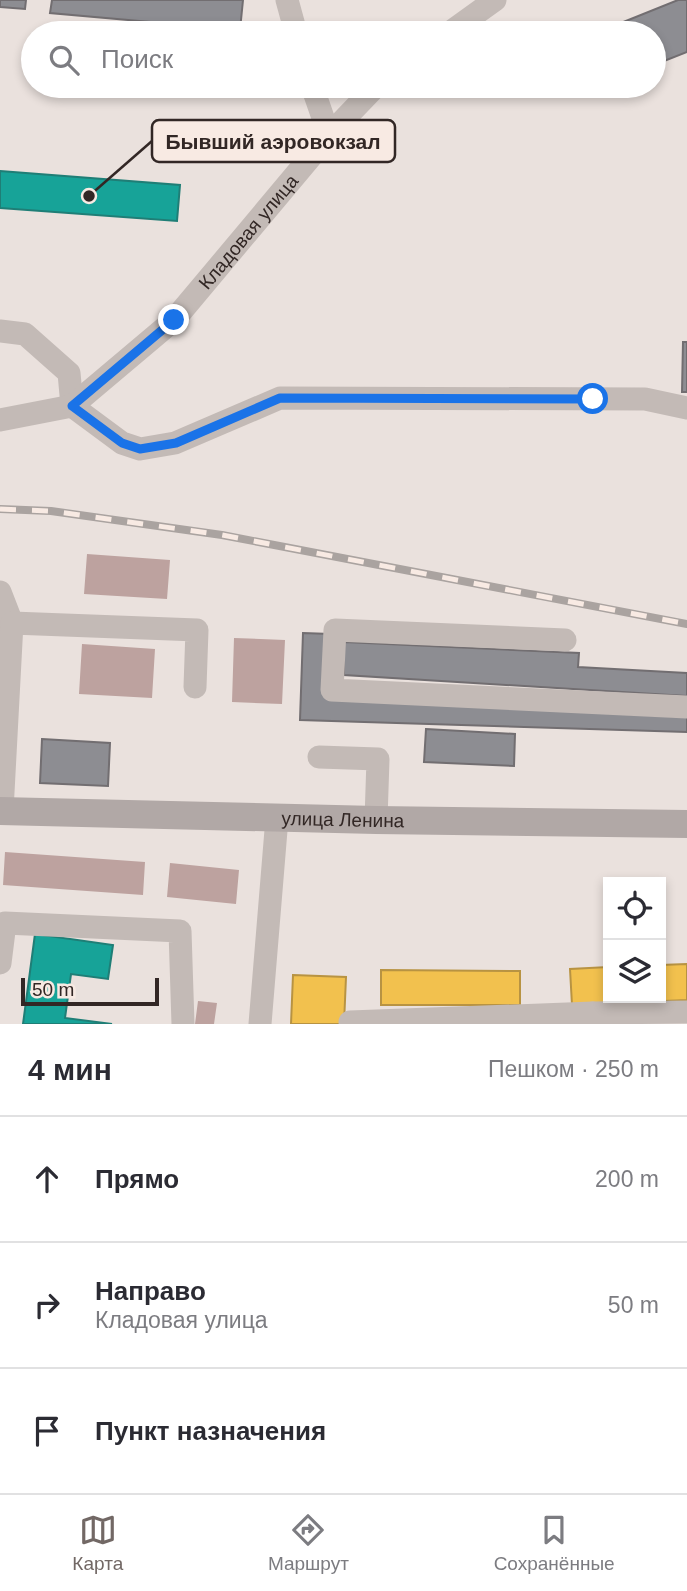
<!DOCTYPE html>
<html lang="ru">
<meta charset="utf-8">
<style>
body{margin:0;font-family:Arial,sans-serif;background:#f7f7f7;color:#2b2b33}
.controls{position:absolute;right:21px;bottom:21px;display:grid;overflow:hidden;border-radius:0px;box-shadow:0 4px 10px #0003}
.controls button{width:63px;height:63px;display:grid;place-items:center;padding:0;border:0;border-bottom:2px solid #e1e1e2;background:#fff;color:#2b2b33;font:35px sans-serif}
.scale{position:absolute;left:21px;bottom:18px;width:138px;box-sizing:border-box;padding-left:7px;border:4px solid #322725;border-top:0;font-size:19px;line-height:24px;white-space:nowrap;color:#322725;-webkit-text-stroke:5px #f8eae3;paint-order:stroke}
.stop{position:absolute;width:21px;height:21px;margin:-16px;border:5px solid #1a73e8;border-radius:50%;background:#fff}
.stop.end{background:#1a73e8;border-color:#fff;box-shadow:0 2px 7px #0008}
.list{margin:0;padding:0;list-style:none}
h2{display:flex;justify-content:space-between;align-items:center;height:91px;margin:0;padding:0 28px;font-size:30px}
h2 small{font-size:23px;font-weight:400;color:#7c7c81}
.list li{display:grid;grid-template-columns:46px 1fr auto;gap:21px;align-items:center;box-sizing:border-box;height:126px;padding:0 28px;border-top:2px solid #e1e1e2}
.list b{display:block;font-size:26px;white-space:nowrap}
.list p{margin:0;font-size:23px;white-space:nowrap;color:#7c7c81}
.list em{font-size:23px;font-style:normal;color:#7c7c81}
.icon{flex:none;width:38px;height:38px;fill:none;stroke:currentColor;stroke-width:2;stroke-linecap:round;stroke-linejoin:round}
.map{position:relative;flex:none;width:687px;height:1024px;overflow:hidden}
.search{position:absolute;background:#fff;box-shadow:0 4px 10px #0003;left:21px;right:21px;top:21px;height:77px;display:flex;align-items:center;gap:18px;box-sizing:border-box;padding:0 24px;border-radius:38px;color:#7c7c81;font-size:26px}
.sheet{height:469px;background:#fff}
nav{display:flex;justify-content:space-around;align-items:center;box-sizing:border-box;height:98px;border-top:2px solid #e1e1e2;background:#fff;font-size:19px;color:#7c7c81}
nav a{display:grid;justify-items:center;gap:4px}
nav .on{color:#726865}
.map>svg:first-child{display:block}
.homes{fill:#f2c14e;stroke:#b89342;stroke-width:2}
.public{fill:#17a398;stroke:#1f7e76;stroke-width:2}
.industry{fill:#8d8d92;stroke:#726e71;stroke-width:2}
.building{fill:#bda29f}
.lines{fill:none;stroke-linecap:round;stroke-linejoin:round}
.minor{stroke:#c3bab6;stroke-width:23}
.major{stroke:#b1a8a6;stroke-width:28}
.rail-casing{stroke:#aaa3a0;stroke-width:8}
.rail{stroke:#f8eae3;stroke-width:5;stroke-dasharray:16;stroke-linecap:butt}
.route{stroke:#1a73e8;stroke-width:9}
.labels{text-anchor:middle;stroke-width:7;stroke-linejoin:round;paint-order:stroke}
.street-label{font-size:19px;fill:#322725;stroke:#f8eae3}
.leader{fill:none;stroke:#322725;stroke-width:2.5}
.callout-dot{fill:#322725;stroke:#f8eae3;stroke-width:2.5}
.callout{fill:#f8eae3;stroke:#322725;stroke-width:2.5}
.callout-label{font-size:21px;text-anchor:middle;font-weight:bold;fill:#322725}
</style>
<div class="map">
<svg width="687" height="1024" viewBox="0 0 687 1024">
<rect width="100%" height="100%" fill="#eae1dd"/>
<path class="homes" d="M687 964V1000L572 1005 570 969 608 967V998H661V965Z
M381 970 520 971V1005H381Z
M293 975 346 977 344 1024H291Z"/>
<path class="public" d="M0 171 180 185 177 221 0 208Z
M35 934 113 945 108 979 71 974 65 1018 112 1024H23Z"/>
<path class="industry" d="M0 0H26L25 9 0 7Z
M52 0H243L240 30 50 13Z
M678 0H687V52L654 65V33H596Z
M683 342H687V392H682Z
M303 633 330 634 327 699 687 717V732L300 720Z
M344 642 579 653 578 667 687 673V696L344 675Z
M426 729 515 734 514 766 424 762Z
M42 739 110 743 108 786 40 783Z"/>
<path class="building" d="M87 554 170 560 167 599 84 594Z
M234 638 285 640 282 704 232 702Z
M82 644 155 649 152 698 79 694Z
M5 852 145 862 143 895 3 885Z
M170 863 239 870 236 904 167 897Z
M198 1001 217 1003 214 1024H195Z"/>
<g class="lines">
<g class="minor">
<path d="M287 0 296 33"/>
<path d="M449 33 495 0"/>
<path d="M312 86 329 135"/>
<path d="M0 331 25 334 69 373 72 406 122 443 140 449 175 443 280 398 645 399 687 408"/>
<path id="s1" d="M0 420 72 406 174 320 329 135 376 86"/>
<path d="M0 592 12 623 0 622"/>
<path d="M565 640 335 630 332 690 687 707"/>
<path d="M319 757 378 759 376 820"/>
<path d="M2 811 12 623 197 630 195 687"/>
<path d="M0 963 5 923 180 931 183 1024"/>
<path d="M593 1013 687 1012"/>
<path d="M350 1022 593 1013V1024"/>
<path d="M260 1024 277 818"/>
</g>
<path class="major" id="s2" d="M0 811 376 820 687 824"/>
<g class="rail-casing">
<path id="rail" d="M0 509 51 511 222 535 687 624"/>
</g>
<use href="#rail" class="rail"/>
</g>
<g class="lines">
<path class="route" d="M174 320 72 406 122 443 140 449 176 443 280 398 593 399"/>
</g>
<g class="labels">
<g class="street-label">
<text dy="7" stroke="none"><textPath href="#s1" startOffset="322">Кладовая улица</textPath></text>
<text dy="7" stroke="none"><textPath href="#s2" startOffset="343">улица Ленина</textPath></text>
</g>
</g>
<path class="leader" d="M89 196L152 141"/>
<circle class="callout-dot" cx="89" cy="196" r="7"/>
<rect class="callout" x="152" y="120" width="243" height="42" rx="7"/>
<g class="callout-label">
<text x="273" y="149">Бывший аэровокзал</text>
</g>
</svg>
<div class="controls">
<button><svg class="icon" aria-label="locate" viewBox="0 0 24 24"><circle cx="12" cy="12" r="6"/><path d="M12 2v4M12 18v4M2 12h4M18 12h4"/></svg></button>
<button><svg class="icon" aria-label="layers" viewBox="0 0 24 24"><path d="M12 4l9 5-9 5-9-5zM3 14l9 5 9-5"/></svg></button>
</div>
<div class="scale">50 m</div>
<div class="stop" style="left:593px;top:399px"></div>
<div class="stop end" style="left:174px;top:320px"></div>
<div class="search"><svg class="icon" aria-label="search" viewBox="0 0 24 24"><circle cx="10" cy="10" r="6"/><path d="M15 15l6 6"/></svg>Поиск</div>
</div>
<section class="sheet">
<h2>4 мин<small>Пешком · 250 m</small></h2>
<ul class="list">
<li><svg class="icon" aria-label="ahead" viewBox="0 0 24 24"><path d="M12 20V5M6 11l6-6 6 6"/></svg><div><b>Прямо</b></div><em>200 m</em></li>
<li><svg class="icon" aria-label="right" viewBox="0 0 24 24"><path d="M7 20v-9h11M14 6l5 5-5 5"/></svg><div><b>Направо</b><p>Кладовая улица</p></div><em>50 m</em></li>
<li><svg class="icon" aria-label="arrive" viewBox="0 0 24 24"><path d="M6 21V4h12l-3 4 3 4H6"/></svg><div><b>Пункт назначения</b></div></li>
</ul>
</section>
<nav>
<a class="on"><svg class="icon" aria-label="map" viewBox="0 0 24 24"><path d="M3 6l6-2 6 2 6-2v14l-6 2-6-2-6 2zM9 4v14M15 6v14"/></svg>Карта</a>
<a><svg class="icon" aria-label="directions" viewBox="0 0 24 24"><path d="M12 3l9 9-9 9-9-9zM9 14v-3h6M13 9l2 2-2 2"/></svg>Маршрут</a>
<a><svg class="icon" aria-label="saved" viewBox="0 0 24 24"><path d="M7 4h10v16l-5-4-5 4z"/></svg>Сохранённые</a>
</nav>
